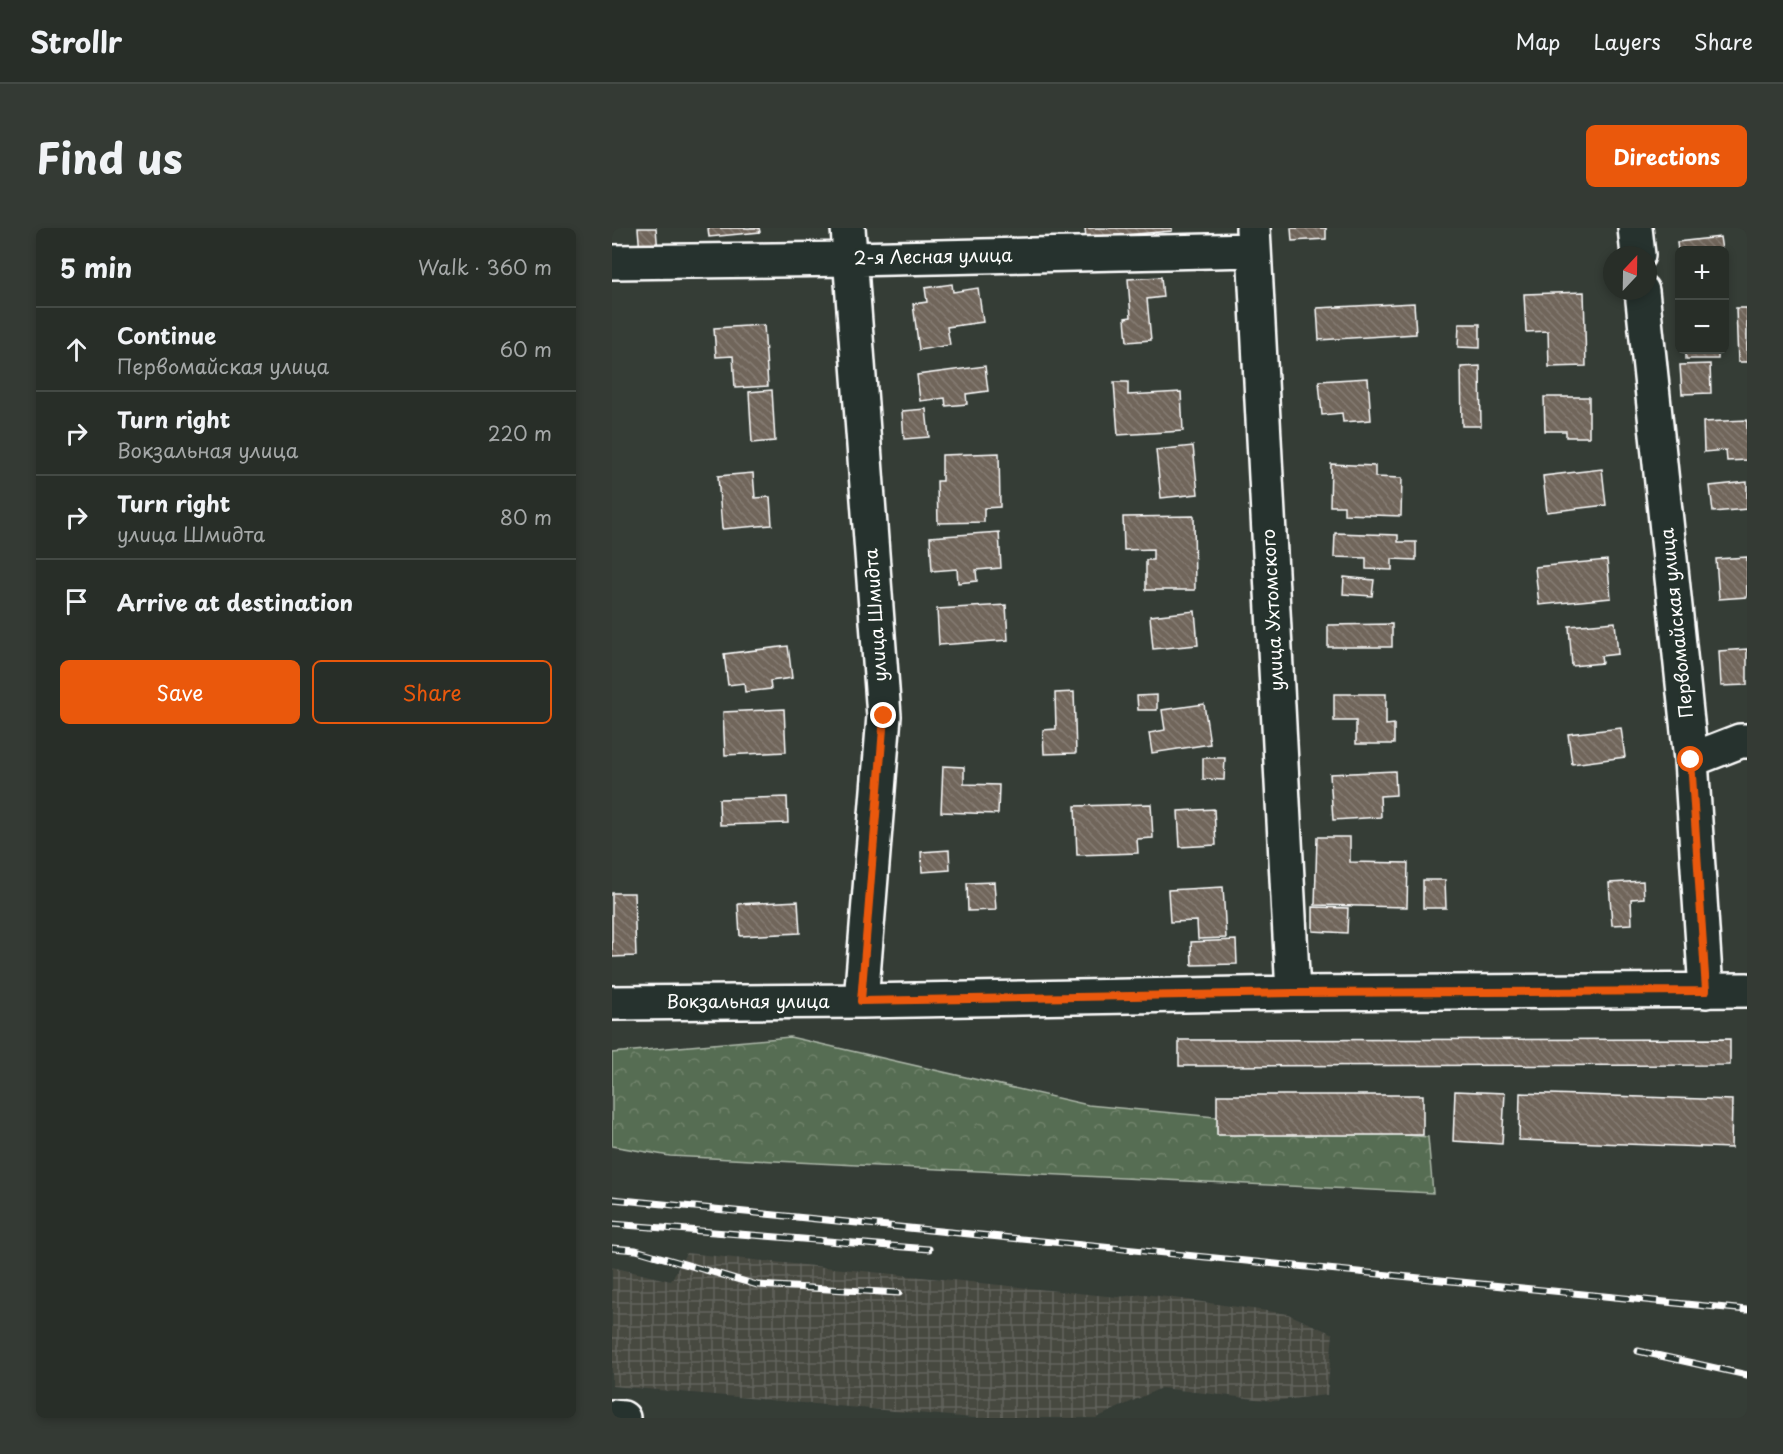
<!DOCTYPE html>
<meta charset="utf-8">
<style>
body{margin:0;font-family:"Playpen Sans",sans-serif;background:#343a34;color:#f1f3f6}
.controls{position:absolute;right:18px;top:18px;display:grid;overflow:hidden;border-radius:9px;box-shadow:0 3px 9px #0003}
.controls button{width:54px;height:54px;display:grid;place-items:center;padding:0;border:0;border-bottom:2px solid #444a45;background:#282e28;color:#f1f3f6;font:30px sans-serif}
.compass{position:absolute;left:991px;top:18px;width:54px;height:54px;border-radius:50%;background:#282e28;box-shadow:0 3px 9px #0003;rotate:22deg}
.stop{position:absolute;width:18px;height:18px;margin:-14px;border:4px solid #ea580c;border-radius:50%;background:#fff}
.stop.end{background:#ea580c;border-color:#fff;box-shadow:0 2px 6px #0008}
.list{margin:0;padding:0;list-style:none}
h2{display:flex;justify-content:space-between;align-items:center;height:78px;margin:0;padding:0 24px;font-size:26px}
h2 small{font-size:20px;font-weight:400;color:#a5a8a8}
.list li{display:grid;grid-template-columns:39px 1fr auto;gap:18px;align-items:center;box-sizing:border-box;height:84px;padding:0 24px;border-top:2px solid #444a45}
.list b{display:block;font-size:22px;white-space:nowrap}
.list p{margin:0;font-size:20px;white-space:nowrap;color:#a5a8a8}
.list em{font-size:20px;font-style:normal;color:#a5a8a8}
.actions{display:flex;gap:12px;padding:18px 24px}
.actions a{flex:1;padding:14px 0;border:2px solid #ea580c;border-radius:9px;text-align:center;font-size:21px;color:#ea580c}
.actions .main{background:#ea580c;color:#fff}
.icon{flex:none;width:33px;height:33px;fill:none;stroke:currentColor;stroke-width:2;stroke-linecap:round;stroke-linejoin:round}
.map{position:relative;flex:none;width:1135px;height:1190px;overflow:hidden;border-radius:9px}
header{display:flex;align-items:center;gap:36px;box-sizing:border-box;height:84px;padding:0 30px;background:#282e28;border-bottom:2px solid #444a45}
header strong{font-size:28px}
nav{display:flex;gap:33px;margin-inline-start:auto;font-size:21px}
.intro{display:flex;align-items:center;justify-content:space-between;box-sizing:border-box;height:144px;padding:0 36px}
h1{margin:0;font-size:42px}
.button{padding:15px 27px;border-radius:9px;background:#ea580c;color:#fff;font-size:21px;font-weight:700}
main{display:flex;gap:36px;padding:0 36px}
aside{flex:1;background:#282e28;border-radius:9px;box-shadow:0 3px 9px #0003}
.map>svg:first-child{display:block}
.industrial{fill:url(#industrial-grid)}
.forest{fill:url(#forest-crowns);stroke:#abb6a8;stroke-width:1.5}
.building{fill:url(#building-back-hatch);stroke:#fff;stroke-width:1.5}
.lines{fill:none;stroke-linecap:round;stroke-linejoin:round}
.minor-casing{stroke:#fff;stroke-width:38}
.minor{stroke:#26332d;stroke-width:33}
.rail-casing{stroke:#fff;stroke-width:7}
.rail{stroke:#26332d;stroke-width:4.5;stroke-dasharray:14;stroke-linecap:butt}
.route{stroke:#ea580c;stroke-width:8}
.labels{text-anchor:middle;stroke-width:5;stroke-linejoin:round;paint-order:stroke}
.street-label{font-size:18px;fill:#fff;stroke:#26332d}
</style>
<header>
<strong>Strollr</strong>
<nav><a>Map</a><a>Layers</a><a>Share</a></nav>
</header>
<div class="intro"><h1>Find us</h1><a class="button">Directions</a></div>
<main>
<aside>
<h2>5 min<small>Walk · 360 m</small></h2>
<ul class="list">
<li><svg class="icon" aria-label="ahead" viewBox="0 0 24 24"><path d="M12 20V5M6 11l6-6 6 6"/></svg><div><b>Continue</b><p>Первомайская улица</p></div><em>60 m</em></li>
<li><svg class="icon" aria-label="right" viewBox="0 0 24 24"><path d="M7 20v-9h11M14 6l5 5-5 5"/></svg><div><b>Turn right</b><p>Вокзальная улица</p></div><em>220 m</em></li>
<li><svg class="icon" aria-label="right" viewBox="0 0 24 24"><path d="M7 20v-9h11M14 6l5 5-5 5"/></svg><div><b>Turn right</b><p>улица Шмидта</p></div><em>80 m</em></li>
<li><svg class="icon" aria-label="arrive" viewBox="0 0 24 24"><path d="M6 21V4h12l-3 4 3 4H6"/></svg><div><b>Arrive at destination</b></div></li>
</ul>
<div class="actions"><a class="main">Save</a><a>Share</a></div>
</aside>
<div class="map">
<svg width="1135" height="1190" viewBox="0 0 1135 1190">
<defs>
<pattern id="industrial-grid" width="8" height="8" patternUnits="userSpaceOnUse" patternTransform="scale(1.5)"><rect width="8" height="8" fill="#474941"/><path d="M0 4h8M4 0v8" fill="none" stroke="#63645e"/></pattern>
<pattern id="forest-crowns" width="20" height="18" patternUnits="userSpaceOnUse" patternTransform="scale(1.5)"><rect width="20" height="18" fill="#576d52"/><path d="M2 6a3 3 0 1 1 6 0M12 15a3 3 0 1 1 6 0" fill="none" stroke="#70836c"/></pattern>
<pattern id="building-back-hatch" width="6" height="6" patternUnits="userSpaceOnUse" patternTransform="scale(1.5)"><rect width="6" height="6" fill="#70655a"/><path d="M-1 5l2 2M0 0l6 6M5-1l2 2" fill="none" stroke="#857c73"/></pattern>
</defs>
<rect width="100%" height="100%" fill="#353d36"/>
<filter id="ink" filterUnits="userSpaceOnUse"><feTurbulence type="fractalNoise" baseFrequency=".0167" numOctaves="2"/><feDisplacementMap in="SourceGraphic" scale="12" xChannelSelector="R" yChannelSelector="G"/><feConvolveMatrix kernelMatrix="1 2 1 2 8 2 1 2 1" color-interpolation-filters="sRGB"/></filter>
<g filter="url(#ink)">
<path class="industrial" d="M74 1025 505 1069 533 1066 676 1086 721 1106 715 1167 661 1173 549 1160 484 1190H361L0 1158V1039L59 1053Z"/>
<path class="forest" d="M178 809 476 877 816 909 821 965 58 928 0 918V825Z"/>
<path class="building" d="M26 0H44L46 24 28 25Z
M96 0H147L148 4 97 9Z
M473 0H560V3L474 10Z
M679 0H714V11L680 13Z
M1108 9 1110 22H1068L1067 34 1065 14Z
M549 49 551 69 535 71 539 112 515 114 513 90 519 89 516 51Z
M340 56 341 64 366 60 371 94 335 99 338 117 307 122 301 76 315 74 313 60Z
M972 64 974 138 937 139 936 103 914 104 912 66Z
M802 75 804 106 707 112 705 80Z
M1124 80H1135V134H1126Z
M847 96H868V120L846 119Z
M152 97 156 158 123 160 121 128 104 129 102 100Z
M1074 122H1106V131H1074Z
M1098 136 1099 165 1070 166 1068 137Z
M373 138 376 163 354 166 355 176 334 178 333 170 308 173 305 147Z
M868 138 869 198H850L849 139Z
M756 150 759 192 731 194 730 185 710 187 707 153Z
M502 154H516V167L569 164 571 203 506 207Z
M160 162 163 213 140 215 137 164Z
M932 169H977V209H954V203H933Z
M314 181 317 209 292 211 290 183Z
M1135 192V232L1115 233 1114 222 1092 224 1091 194Z
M581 218 586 266 549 270 544 222Z
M387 225 388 279 372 280V294L326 295 325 253H330V227Z
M719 236 763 238V249L790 250 789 288 732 286V278H718Z
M990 241 994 277 935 284 931 248Z
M141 245 143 270 158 269 160 297 110 301 106 248Z
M1135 254V281L1101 284 1098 258Z
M582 288 583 362H534V332H541V321L512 322 511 289Z
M387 304 389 340 364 342 365 353 346 355 345 341 320 343 318 309Z
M723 305 786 307V314H804V332L780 331V342L754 341V330L722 329Z
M1135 329V369L1107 371 1104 331Z
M995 332 999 370 927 377 923 339Z
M732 349 762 352 760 368 731 366Z
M394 377 396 412 327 417 325 381Z
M583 383 586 417 541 421 538 388Z
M1003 394 1006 426 989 428 990 435 960 438 957 398Z
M780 396V419H716V397Z
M176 418 180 450 158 453 159 461 133 464 132 455 116 457 112 426Z
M1135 421V457L1109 458 1107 423Z
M462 464 464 525 432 526 431 502 444 501 443 465Z
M722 466H774V497L782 496V516H744V493H722Z
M545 467V482H526L525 468Z
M592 476 598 516 540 525 537 505 553 502 550 482Z
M172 481 174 524 113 527 111 484Z
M1009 500 1013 529 960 536 956 506Z
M591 530H613L612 552 591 551Z
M331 538 352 539V556L387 557 386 586 329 584Z
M783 543 784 567 768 568 769 589 721 592 718 546Z
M175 569 176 595 108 597 107 571Z
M539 576 541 610 525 611 526 625 465 627 463 578Z
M602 581 604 617 568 619 566 583Z
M705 609H738V634L796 635 795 679 703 677Z
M337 622 338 642 310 644 309 624Z
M811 652H833L834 680H811Z
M1031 653 1032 670 1019 671 1020 696 1000 697 997 655Z
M382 654 384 682 356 683 355 655Z
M611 659 614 710 586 711 585 693 558 694 556 662Z
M0 665H22L24 728 0 729Z
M186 673 188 705 128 708 126 676Z
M701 679 736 680 735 705 701 703Z
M624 712 625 736 580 737 579 714Z
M1118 811V837L567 838V812Z
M843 863 893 865 890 916 841 913Z
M908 865 1120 872 1119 920 907 912Z
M605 867H811V907H605Z"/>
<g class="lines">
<g class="minor-casing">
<path id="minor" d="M236 0 272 488 249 773
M641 0 681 765
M1023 0 1026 27
M0 34 238 31 642 22
M1030 63 1079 532 1094 763
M1079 532 1128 513H1135
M0 775 249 773 681 765 1135 762
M0 1189 11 1190"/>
</g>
<use href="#minor" class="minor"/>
<g class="rail-casing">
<path id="rail" d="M0 971 1135 1082
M0 996 317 1021
M0 1020 24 1022 145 1057 287 1065
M1026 1123 1135 1147"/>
</g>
<use href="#rail" class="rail"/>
</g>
</g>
<g class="lines" filter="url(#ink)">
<path class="route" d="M272 488 249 773 681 765 1094 763 1079 532"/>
</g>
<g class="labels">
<g class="street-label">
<text transform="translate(321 29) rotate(-1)" y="6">2-я Лесная улица</text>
<text transform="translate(661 382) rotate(-93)" y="6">улица Ухтомского</text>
<text transform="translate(264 387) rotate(-94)" y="6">улица Шмидта</text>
<text transform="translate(1065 395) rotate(-96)" y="6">Первомайская улица</text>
<text x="136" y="780">Вокзальная улица</text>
</g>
</g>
</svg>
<div class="controls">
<button>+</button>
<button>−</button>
</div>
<svg class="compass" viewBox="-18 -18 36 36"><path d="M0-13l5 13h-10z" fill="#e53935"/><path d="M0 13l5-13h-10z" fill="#a5a8a8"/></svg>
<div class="stop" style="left:1079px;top:532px"></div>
<div class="stop end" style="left:272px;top:488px"></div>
</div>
</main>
